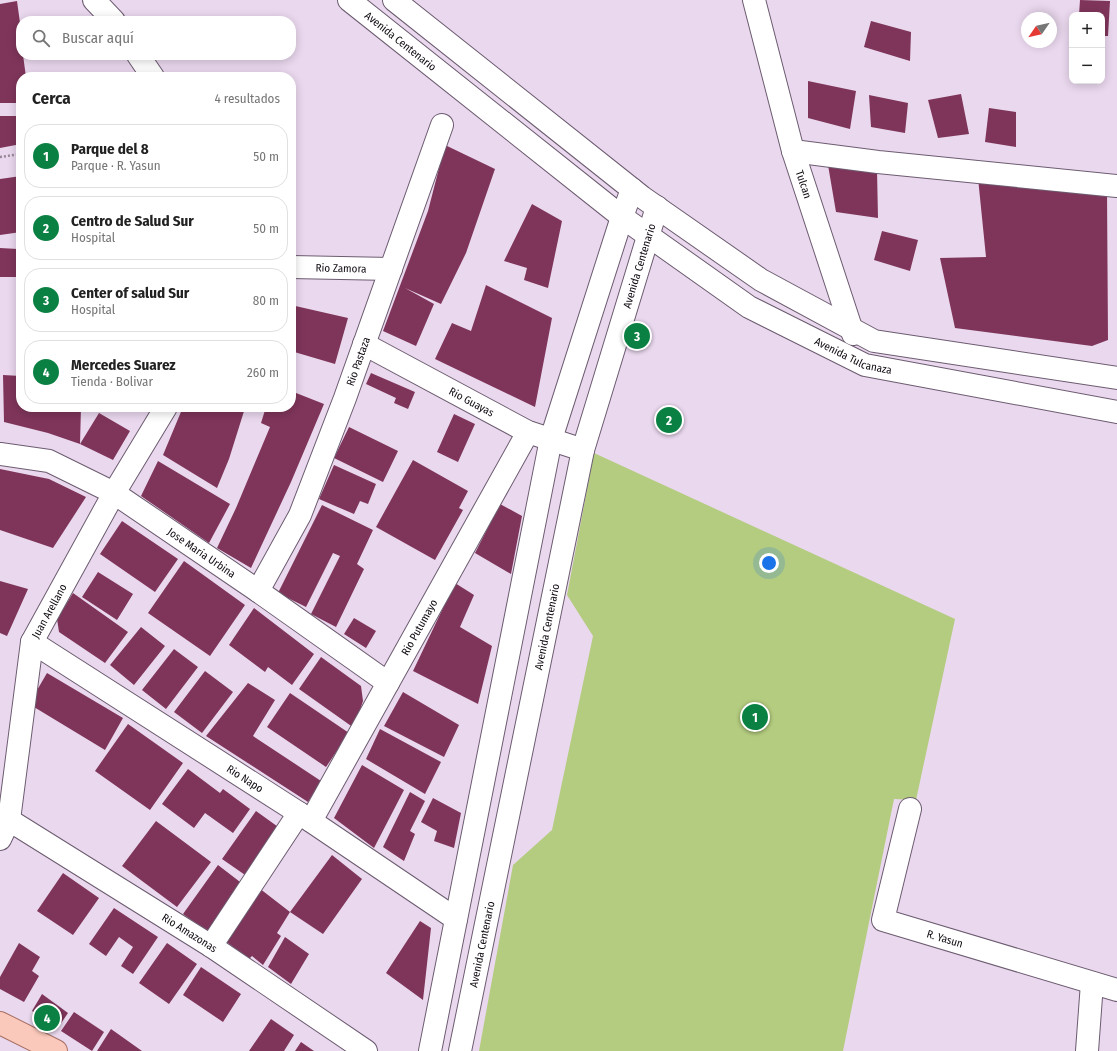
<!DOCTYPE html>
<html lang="es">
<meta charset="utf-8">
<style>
body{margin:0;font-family:"Fira Sans Condensed",sans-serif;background:#f2f2f2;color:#222}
.controls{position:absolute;right:12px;top:12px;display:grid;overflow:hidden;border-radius:8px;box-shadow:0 2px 10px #0003}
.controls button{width:36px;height:36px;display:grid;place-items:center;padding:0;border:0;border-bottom:1px solid #e0e0e0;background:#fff;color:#222;font:20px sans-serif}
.compass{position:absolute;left:1021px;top:12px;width:36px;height:36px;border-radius:50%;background:#fff;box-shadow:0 2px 10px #0003;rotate:236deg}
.you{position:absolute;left:769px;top:563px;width:14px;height:14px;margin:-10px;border:3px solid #fff;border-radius:50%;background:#1a73e8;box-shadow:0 0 0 6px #1a73e833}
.badge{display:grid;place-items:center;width:26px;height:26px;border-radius:50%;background:#0b8043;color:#fff;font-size:13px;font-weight:700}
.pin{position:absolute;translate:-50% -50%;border:2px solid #fff;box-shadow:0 1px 4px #0006}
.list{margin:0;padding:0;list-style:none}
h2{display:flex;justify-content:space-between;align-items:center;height:52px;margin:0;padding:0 16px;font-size:17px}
h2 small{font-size:13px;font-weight:400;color:#767676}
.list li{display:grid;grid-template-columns:26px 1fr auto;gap:12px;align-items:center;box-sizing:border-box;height:64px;margin:0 8px 8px;padding:0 8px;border:1px solid #e0e0e0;border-radius:16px}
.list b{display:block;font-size:15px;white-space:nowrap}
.list p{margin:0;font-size:13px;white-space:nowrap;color:#767676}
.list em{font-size:13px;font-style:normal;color:#767676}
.icon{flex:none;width:22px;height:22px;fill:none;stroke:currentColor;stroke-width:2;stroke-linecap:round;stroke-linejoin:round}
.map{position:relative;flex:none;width:1117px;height:1051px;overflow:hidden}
.search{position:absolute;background:#fff;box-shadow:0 2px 10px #0003;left:16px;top:16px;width:280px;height:44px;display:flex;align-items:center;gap:10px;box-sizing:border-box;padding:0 14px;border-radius:16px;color:#767676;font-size:15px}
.panel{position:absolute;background:#fff;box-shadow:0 2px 10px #0003;left:16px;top:72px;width:280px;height:340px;border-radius:16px}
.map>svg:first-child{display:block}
.green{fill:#b4cc7f}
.building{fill:#7f355a}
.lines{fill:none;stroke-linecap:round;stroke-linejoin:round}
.minor-casing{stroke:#6c5c70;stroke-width:24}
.major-casing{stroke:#a76f63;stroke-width:24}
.path{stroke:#97899a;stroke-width:2.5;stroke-dasharray:2 2;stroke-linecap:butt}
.minor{stroke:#fff;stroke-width:22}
.major{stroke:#fbc9bb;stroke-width:22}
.labels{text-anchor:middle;stroke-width:4;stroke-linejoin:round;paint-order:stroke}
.street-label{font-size:11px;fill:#110b12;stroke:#ead8ee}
</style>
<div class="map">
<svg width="1117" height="1051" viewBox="0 0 1117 1051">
<rect width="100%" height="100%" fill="#ead8ee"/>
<path class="green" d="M594 453 955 619 916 800 894 799 843 1051H479L513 865 552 830 593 636 567 595Z"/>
<path class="building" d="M1080 0 1110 1 1108 36H1102V15H1079Z
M17 1 21 30V55H23L26 77H21V103H0V4Z
M871 21 911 32 910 61 864 47Z
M808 81 856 91 850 129 808 118Z
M961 94 969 134 938 138 928 100Z
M869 95 908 103 905 133 871 127Z
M989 108 1016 112V147L985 142Z
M0 116H21V144L0 148Z
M445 145 495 169 466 253 441 304 405 288 434 304 416 346 383 331 428 211Z
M828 165 877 170 878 218 836 212Z
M21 176V232L0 235V179Z
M978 178 1107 191 1108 340 1092 346 955 328 940 258 986 257Z
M532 204 562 221 548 288 524 280 527 268 504 261Z
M882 231 918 240 910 271 874 260Z
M0 248 18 249 19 277H0Z
M486 285 552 318 535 407 435 359 452 323 471 331Z
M291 305 348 318 335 364 291 351Z
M371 373 415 392 408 409 394 403 396 398 366 384Z
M3 375 21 376V407H81L80 444 48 433 4 422Z
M291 391 324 404 291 482 251 568 217 548 236 508 270 427 261 423 266 407H291Z
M183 407H255L254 412 245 408 229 459 217 488 163 455Z
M99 413 130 431 113 460 80 444Z
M454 414 475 424 458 462 437 452Z
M349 427 398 451 383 482 334 458Z
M413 460 468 491 459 508 463 510 435 560 376 527Z
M158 461 230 504 209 543 141 496Z
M334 465 376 484 368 504 360 501 354 514 319 499Z
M0 469 49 479 86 497 53 548 0 530Z
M500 504 522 516 511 574 475 553Z
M322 505 373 530 357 564 364 569 336 627 311 614 340 556 333 553 306 607 278 593Z
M122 521 178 559 155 592 100 554Z
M184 561 245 605 210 656 148 613Z
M98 572 133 594 117 620 82 597Z
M0 581 28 589 7 636 0 633Z
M455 583 474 595 460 627 492 646 478 704 413 671Z
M73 593 128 632 105 663 59 632 57 619Z
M254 608 314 654 292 685 268 667 265 672 229 645Z
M354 618 376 631 366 648 344 634Z
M141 627 165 646 134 685 110 665Z
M174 649 198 667 166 709 142 690Z
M321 657 361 686 363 701 354 728 299 689Z
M205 671 233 692 202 733 174 712Z
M47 673 123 718 105 750 29 704Z
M248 683 275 700 253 736 321 781 308 802 206 736Z
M403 692 459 725 444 757 384 726Z
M290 693 349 733 326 767 267 727Z
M128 724 183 763 150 810 95 771Z
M380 729 441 762 425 794 366 759Z
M362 765 404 790 374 848 334 818Z
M188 769 220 793 223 789 250 809 233 833 205 813 194 828 162 804Z
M410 792 425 801 410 831 415 834 404 861 383 847Z
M433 798 461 813 454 848 434 841 437 831 421 822Z
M256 811 281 829 248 877 222 859Z
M156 821 211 862 177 907 122 866Z
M332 855 362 879 323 934 290 912Z
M218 865 244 885 209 933 183 914Z
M63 873 99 898 73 935 37 911Z
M259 888 290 912 277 933 281 936 263 965 252 956 249 959 224 940Z
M114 908 158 937 133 974 121 966 133 947 119 937 106 956 89 944Z
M420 921 431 928 423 1000 386 973Z
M285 937 309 954 291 984 268 967Z
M19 943 40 957 32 971 39 976 24 1002 0 989V977Z
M167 943 197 964 169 1004 139 983Z
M201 967 241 994 223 1022 183 995Z
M42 994 68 1013 57 1029 32 1011Z
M74 1012 104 1032 92 1051 61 1031Z
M271 1019 294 1035 284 1051H249Z
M111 1029 142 1051H97Z
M301 1042 314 1051H295Z"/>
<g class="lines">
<g class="minor-casing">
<g id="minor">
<path d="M94 0 114 21"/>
<path id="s1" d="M349 0 622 217 749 307 865 365 1117 412"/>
<path d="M394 0 642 197 761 280 874 341 1117 378"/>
<path id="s2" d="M754 0 793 151 853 334"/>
<path d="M138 55 153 77"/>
<path d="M793 151 878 162 1117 186"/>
<path id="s3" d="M291 267 391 269"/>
<path id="s4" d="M364 344 528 432 583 450"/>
<path id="s5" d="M0 454 49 461 114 493 258 591 388 683"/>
<path id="s6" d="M258 591 300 515 345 398 442 125"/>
<path id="s7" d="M32 642 299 813 456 919"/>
<path id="s8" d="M910 809 883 920 1117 990"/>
<path id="s9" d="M9 820 211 946 366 1051"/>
<path id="s10" d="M311 821 528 432"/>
<path id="s11" d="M0 839 9 820 32 642 114 493 166 407"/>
<path d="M211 946 299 813"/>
<path d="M430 1051 551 439 622 217 632 189"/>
<path id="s12" d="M460 1051 583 450 657 207"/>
<path d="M1087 1051 1092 983"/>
</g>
</g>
<g class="major-casing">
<path id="major" d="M0 1023 56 1051"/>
</g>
<path class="path" d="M0 157 21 154"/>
<use href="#minor" class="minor"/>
<use href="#major" class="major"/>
</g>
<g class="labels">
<g class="street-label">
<text dy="4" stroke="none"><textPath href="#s1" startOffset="66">Avenida Centenario</textPath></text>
<text dy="4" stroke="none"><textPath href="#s2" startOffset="191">Tulcan</textPath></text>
<text dy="4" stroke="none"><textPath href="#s12" startOffset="806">Avenida Centenario</textPath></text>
<text dy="4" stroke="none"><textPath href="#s3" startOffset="50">Rio Zamora</textPath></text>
<text dy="4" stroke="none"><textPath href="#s1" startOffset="620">Avenida Tulcanaza</textPath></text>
<text dy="4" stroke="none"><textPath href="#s6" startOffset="251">Rio Pastaza</textPath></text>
<text dy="4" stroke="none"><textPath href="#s4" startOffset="122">Rio Guayas</textPath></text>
<text dy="4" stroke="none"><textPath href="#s5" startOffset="228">Jose Maria Urbina</textPath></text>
<text dy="4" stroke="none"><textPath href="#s11" startOffset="236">Juan Arellano</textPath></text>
<text dy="4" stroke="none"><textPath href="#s12" startOffset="433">Avenida Centenario</textPath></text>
<text dy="4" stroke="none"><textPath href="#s10" startOffset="222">Rio Putumayo</textPath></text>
<text dy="4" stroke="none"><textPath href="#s7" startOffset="253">Rio Napo</textPath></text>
<text dy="4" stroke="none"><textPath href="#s9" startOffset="213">Rio Amazonas</textPath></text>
<text dy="4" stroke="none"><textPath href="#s8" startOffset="179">R. Yasun</textPath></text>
<text dy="4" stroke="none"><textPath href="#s12" startOffset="109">Avenida Centenario</textPath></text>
</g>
</g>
</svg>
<div class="controls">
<button>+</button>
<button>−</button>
</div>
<svg class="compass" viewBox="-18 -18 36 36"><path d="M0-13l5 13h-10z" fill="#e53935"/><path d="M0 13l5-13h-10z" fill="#767676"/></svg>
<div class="you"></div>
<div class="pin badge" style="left:755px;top:717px">1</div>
<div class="pin badge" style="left:669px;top:420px">2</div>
<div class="pin badge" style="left:637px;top:336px">3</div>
<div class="pin badge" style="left:47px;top:1018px">4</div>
<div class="search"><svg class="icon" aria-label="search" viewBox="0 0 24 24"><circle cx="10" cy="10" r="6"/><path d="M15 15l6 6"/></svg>Buscar aquí</div>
<section class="panel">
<h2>Cerca<small>4 resultados</small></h2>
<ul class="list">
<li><span class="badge">1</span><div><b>Parque del 8</b><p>Parque · R. Yasun</p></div><em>50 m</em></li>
<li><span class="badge">2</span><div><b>Centro de Salud Sur</b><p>Hospital</p></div><em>50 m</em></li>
<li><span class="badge">3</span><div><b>Center of salud Sur</b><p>Hospital</p></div><em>80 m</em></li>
<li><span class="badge">4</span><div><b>Mercedes Suarez</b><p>Tienda · Bolivar</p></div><em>260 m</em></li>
</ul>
</section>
</div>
